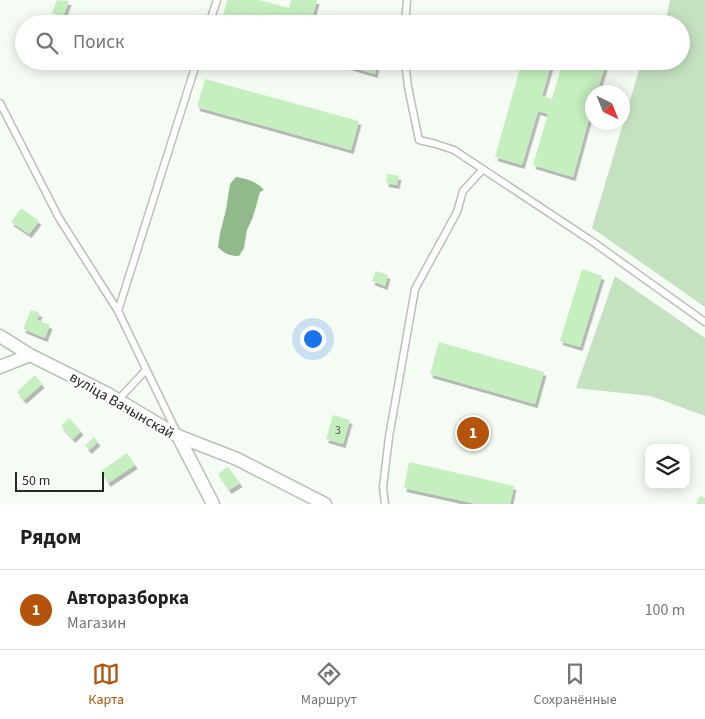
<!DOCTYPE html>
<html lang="ru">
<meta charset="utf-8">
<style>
body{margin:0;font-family:"Source Sans 3",sans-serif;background:#f2f2f2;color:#202124}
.controls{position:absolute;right:15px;bottom:15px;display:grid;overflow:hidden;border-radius:10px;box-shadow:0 2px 12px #0003}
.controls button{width:45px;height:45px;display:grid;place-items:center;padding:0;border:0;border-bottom:1px solid #e0e0e0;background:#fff;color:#202124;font:25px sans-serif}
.compass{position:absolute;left:585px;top:85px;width:45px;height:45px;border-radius:50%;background:#fff;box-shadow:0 2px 12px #0003;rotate:137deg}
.scale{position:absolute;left:15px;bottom:12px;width:89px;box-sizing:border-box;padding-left:5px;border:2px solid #252825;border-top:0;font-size:14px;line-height:18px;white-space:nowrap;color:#252825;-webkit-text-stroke:4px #fff;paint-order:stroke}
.you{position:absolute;left:312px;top:338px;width:18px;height:18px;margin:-12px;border:4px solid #fff;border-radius:50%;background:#1a73e8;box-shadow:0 0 0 8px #1a73e833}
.badge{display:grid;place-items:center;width:32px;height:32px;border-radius:50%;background:#b45309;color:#fff;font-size:16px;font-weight:700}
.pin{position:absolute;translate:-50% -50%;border:2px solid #fff;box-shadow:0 1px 5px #0006}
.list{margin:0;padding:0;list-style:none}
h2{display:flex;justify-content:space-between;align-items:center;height:65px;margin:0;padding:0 20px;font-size:21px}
h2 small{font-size:16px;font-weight:400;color:#757577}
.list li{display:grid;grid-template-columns:32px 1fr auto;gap:15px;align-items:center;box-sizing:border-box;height:80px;padding:0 20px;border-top:1px solid #e0e0e0}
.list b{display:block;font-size:19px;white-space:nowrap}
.list p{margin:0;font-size:16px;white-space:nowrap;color:#757577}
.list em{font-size:16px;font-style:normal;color:#757577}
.icon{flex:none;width:28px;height:28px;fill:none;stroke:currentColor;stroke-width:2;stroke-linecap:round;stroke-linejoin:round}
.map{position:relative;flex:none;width:705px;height:504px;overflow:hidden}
.search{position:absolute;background:#fff;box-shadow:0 2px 12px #0003;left:15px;right:15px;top:15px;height:55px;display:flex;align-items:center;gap:12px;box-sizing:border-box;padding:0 18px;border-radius:28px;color:#757577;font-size:19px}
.sheet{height:145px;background:#fff}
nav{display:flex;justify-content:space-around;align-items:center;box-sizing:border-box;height:70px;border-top:1px solid #e0e0e0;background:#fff;font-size:14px;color:#757577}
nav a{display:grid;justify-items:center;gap:2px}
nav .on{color:#b45309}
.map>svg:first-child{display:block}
.green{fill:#c4e1c0}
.water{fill:#91b98b}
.building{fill:#c6efc0;filter:url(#shadow)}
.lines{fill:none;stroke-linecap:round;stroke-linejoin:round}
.lane-casing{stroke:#b9c1b8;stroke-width:9}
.street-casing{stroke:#b9c1b8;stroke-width:15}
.lane{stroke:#fff;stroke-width:6}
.street{stroke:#fff;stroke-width:12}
.labels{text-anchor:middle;stroke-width:4.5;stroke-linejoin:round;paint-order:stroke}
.number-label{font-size:12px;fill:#4d5a4c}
.street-label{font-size:15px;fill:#252825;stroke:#fff}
</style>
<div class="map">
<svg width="705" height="504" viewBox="0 0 705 504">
<defs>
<filter id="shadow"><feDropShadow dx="2.5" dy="4" stdDeviation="0" flood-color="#0004"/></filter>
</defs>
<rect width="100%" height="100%" fill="#f4fcf3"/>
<path class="green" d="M670 0H705V307L592 228 639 70 646 61H681V24H665Z
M615 276 705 338V416L651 396 576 388Z"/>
<path class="water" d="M236 177C247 179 256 181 264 190L260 192 253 217 247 230 244 248 239 256C230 256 225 254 218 247L220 233 226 210 230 184Z"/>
<path class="building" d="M57 0 69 1 63 17 52 13Z
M227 0H259L289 8 291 0H317L313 15 345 24H221Z
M331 61H378L375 74Z
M522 61H552L542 96 552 99 563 61H601L606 63 597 92H592V108L573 177 533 165 548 114 538 111 522 165 495 157Z
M205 79 359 121 351 150 197 107Z
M387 174 399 176 397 185 386 183Z
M21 208 39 221 29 234 11 222Z
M582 269 602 276 580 347 560 341Z
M376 271 388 275 385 286 372 281Z
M31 310 40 313 37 320 50 325 45 338 23 329Z
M439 342 544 372 535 404 430 374Z
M35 375 42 384 24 400 17 392Z
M333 415 350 420 343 444 326 439Z
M69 418 81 431 73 439 61 426Z
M94 437 98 442 89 450 85 445Z
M127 453 135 465 108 483 101 471Z
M409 462 514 486 510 504H477L404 488Z
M228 467 240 483 229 490 218 474Z
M700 496 705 498V504H696Z"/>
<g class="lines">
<g class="lane-casing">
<path id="lane" d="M209 24 217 0
M405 24 407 0
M405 61 408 87 419 140 436 144 454 150 593 242 705 322
M0 103 59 218 118 311 177 433
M118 311 197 61
M118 400 146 370
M385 504 383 487 389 437 415 289 457 212 463 191 483 169"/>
</g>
<g class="street-casing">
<path id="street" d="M0 336 30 355 106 393 178 436 213 504
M0 367 30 355
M178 436 237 459 325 504"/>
</g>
<use href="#lane" class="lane"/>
<use href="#street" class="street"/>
</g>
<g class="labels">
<g class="number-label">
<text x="338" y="434">3</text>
</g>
<g class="street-label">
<text transform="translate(122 405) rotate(30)" y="5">вуліца Вачынскай</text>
</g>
</g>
</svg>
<div class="controls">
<button><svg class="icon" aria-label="layers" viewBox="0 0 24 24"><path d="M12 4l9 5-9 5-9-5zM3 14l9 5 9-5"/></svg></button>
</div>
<svg class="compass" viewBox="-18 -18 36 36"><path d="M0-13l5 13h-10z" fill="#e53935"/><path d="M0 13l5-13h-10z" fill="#757577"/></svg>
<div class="scale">50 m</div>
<div class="you"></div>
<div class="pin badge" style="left:473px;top:433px">1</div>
<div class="search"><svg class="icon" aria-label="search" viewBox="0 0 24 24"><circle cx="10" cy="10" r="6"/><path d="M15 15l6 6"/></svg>Поиск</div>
</div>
<section class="sheet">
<h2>Рядом<small></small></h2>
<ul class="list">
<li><span class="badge">1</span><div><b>Авторазборка</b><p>Магазин</p></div><em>100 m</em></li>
</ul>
</section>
<nav>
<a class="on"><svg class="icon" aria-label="map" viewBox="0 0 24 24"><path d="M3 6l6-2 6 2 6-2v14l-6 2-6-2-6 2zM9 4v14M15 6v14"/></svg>Карта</a>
<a><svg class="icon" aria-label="directions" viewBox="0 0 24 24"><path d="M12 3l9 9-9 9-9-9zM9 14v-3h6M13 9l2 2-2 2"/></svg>Маршрут</a>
<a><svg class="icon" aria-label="saved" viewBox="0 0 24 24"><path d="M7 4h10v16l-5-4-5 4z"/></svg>Сохранённые</a>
</nav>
